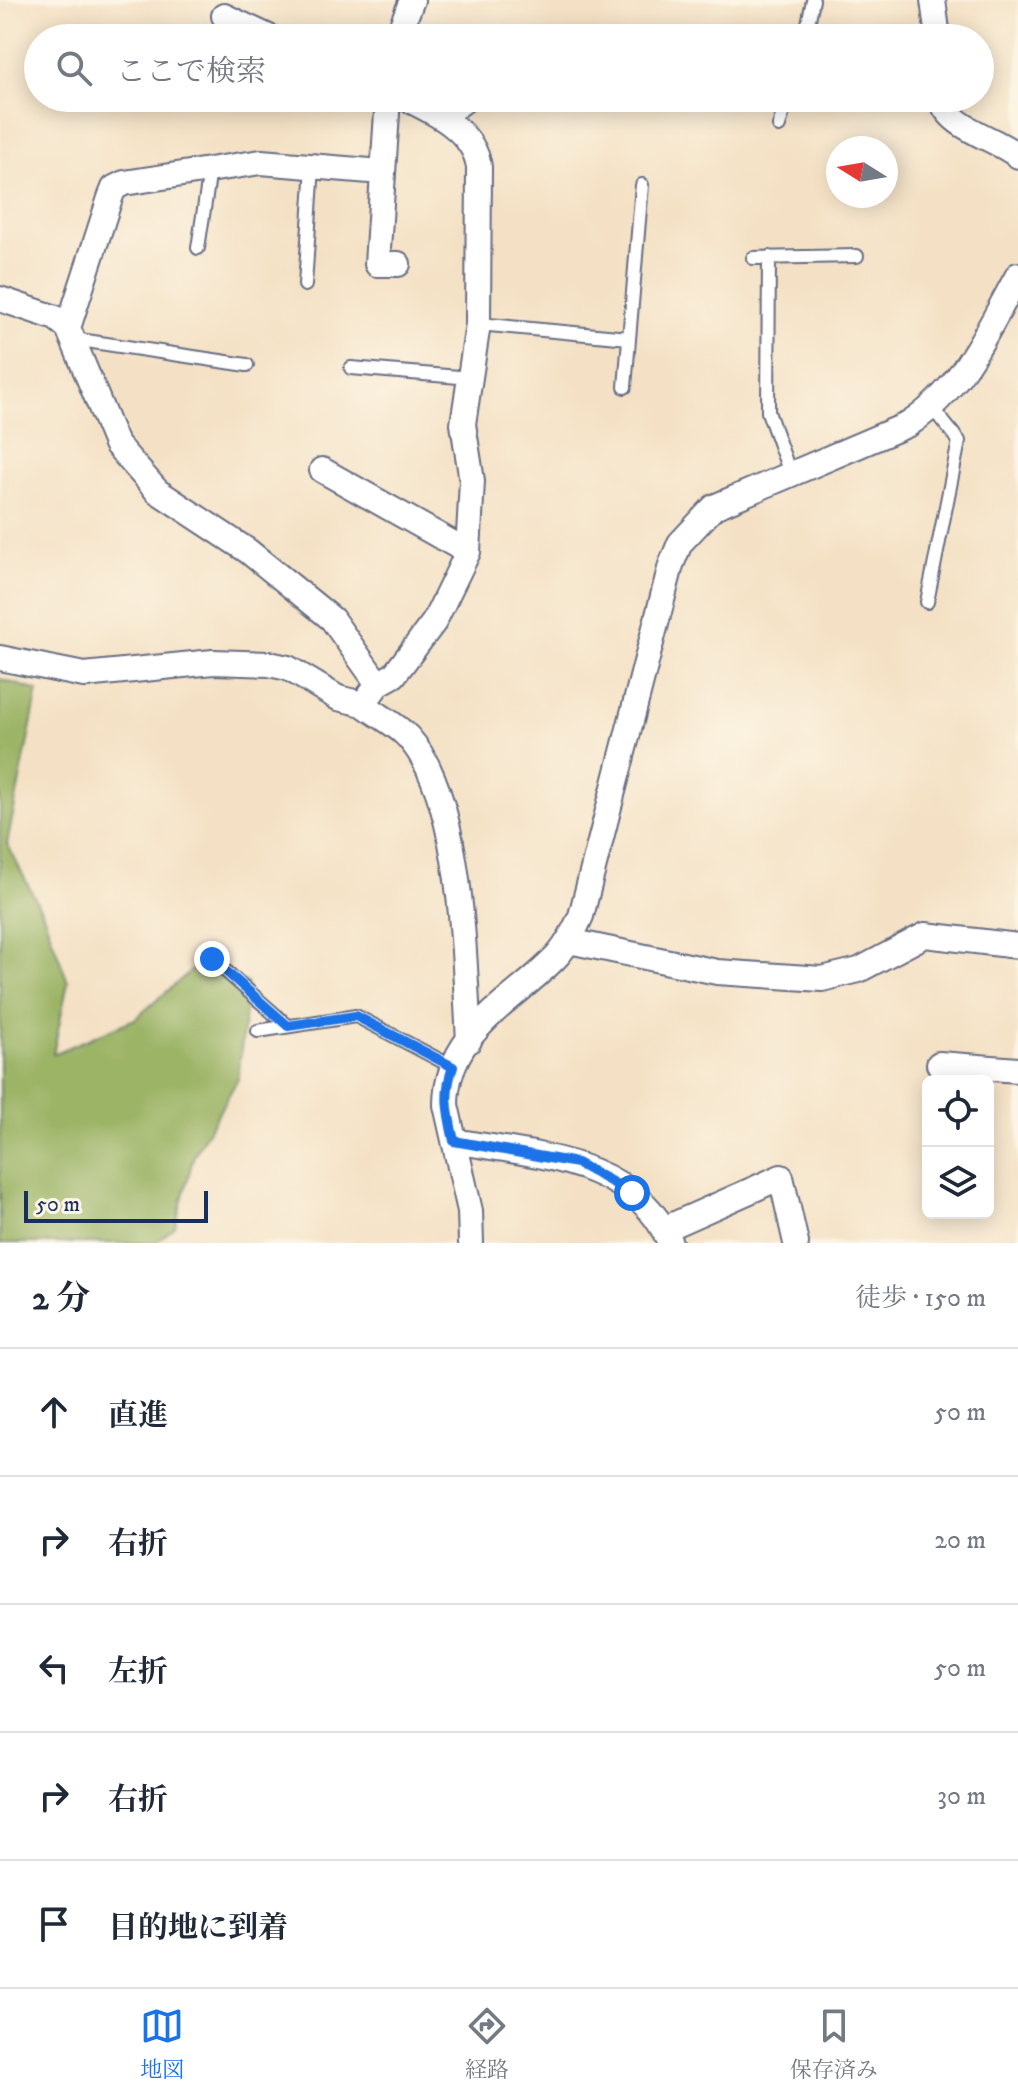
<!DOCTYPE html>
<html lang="ja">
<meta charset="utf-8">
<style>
body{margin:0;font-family:"IM FELL DW Pica","Noto Serif JP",serif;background:#f2f2f3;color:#1f2937}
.controls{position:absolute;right:24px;bottom:24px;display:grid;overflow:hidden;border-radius:12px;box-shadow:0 4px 20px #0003}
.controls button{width:72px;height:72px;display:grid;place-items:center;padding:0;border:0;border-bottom:2px solid #e0e1e3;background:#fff;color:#1f2937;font:40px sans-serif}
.compass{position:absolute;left:826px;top:136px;width:72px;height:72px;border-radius:50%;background:#fff;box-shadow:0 4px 20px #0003;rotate:281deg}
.scale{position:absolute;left:24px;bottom:20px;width:184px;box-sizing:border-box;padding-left:8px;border:4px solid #1b2f5e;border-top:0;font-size:22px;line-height:28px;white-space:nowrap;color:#1b2f5e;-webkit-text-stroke:6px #fcf5e5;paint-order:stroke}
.stop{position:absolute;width:24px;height:24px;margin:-18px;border:6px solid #1a73e8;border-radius:50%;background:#fff}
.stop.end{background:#1a73e8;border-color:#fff;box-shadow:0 2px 8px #0008}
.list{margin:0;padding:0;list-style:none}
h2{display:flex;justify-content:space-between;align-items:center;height:104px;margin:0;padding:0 32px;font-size:34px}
h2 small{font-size:26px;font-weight:400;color:#747a83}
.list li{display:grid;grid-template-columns:52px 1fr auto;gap:24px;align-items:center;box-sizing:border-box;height:128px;padding:0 32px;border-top:2px solid #e0e1e3}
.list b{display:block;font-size:30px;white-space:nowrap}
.list em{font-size:26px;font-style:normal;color:#747a83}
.icon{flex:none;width:44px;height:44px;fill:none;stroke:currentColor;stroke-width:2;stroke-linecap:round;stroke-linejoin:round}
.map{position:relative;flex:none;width:1018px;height:1243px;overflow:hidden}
.search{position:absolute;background:#fff;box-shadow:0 4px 20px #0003;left:24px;right:24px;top:24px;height:88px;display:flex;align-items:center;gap:20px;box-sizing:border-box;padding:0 28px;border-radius:44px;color:#747a83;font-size:30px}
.sheet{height:744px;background:#fff}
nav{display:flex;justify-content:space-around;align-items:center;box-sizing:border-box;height:112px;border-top:2px solid #e0e1e3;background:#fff;font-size:22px;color:#747a83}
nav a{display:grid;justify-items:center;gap:4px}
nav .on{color:#1a73e8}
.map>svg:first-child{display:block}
.forest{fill:#9cb466;stroke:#5c7262;stroke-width:2}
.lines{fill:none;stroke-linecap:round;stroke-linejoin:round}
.service-casing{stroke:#676d82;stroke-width:16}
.minor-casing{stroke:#676d82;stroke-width:28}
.service{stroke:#fff;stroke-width:12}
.minor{stroke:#fff;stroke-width:24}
.route{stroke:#1a73e8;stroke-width:10}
</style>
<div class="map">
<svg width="1018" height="1243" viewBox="0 0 1018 1243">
<rect width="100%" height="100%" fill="#fcf5e5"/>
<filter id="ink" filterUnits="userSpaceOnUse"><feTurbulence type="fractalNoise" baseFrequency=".0125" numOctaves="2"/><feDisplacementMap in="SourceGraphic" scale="16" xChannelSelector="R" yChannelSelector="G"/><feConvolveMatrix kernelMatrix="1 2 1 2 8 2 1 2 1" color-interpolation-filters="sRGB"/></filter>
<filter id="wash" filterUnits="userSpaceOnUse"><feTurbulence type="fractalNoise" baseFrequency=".006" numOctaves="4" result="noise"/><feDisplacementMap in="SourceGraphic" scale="32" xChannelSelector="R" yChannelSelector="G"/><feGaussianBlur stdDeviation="1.8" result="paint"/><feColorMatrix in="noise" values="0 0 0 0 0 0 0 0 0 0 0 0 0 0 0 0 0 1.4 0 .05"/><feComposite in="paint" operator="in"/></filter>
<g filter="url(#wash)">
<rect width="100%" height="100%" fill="#f4e1c5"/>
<path class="forest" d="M0 679 38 691 7 844 43 914 68 982 53 1054 135 1019 199 964 248 983 238 1079 194 1155 175 1227 155 1243H0Z"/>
</g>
<g filter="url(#ink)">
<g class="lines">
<g class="service-casing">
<path id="service" d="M741 35 756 38
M805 38 813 0
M536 98 547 102
M447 121 477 98
M779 126 787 98
M198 248 210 170
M769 257 768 412 791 476
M753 258 857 256
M305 285 313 166
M478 324 629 338
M73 339 247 365
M351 368 471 378
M625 387 642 185
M927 602 959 441 933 409
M212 959 288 1026
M258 1031 356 1016 453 1067"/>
</g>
<g class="minor-casing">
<path id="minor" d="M933 0 938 38
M224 16 271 38
M397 38 412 0
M388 98 377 264H398
M941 98C948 128 996 138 1018 156
M0 299 56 318 68 328 116 444 157 491 248 551 332 619 378 684
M68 328 110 198 114 188 124 183 261 162 382 172
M322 470 468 552
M0 658 84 675 213 662 269 664 288 668 338 698 363 704 378 684 394 675 434 622 468 552 472 481 463 424 478 324 479 167C474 131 436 113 405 98
M363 704C377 715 396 724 408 737 463 797 464 961 469 1041
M569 941 717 972 822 979 859 970 925 935 1018 946
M939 1064 1018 1070
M454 1141C532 1155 635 1158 670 1243
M664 1229 781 1177 796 1243
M471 1243 470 1211 446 1105C446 1030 516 1001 559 954 569 942 575 929 581 916L671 565 680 543 714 507 909 424C963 388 987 331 1018 275"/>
</g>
<use href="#service" class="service"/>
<use href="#minor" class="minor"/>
</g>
</g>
<g class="lines" filter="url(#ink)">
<path class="route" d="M212 959 288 1026 356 1016 453 1067C443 1094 448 1114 454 1141L577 1163 632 1193"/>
</g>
</svg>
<div class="controls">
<button><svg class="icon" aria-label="locate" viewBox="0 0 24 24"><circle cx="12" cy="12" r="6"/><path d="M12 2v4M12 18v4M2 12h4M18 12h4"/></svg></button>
<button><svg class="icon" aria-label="layers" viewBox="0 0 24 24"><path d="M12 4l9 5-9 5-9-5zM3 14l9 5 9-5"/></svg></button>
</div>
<svg class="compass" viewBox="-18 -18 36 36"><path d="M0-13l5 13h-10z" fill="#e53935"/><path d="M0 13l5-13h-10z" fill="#747a83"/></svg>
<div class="scale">50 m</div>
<div class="stop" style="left:632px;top:1193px"></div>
<div class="stop end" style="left:212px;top:959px"></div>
<div class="search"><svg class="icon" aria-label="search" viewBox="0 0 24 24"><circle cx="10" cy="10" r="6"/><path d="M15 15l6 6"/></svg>ここで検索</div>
</div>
<section class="sheet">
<h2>2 分<small>徒歩 · 150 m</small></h2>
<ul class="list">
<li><svg class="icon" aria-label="ahead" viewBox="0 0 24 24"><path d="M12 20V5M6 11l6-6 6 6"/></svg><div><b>直進</b></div><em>50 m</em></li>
<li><svg class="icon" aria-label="right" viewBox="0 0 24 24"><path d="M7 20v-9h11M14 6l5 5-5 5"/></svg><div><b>右折</b></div><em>20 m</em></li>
<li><svg class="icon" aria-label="left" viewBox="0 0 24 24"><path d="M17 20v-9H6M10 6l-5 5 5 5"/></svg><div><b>左折</b></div><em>50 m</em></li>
<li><svg class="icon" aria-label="right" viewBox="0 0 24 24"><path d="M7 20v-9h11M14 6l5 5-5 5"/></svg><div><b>右折</b></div><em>30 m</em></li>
<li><svg class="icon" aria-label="arrive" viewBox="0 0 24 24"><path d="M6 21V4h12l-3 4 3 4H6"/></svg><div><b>目的地に到着</b></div></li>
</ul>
</section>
<nav>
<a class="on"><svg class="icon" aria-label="map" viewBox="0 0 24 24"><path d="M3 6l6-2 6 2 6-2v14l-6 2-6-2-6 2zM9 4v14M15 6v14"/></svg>地図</a>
<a><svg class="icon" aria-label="directions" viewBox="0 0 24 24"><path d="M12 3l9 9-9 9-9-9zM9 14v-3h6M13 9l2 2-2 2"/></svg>経路</a>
<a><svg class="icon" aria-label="saved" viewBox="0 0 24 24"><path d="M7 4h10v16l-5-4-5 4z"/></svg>保存済み</a>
</nav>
